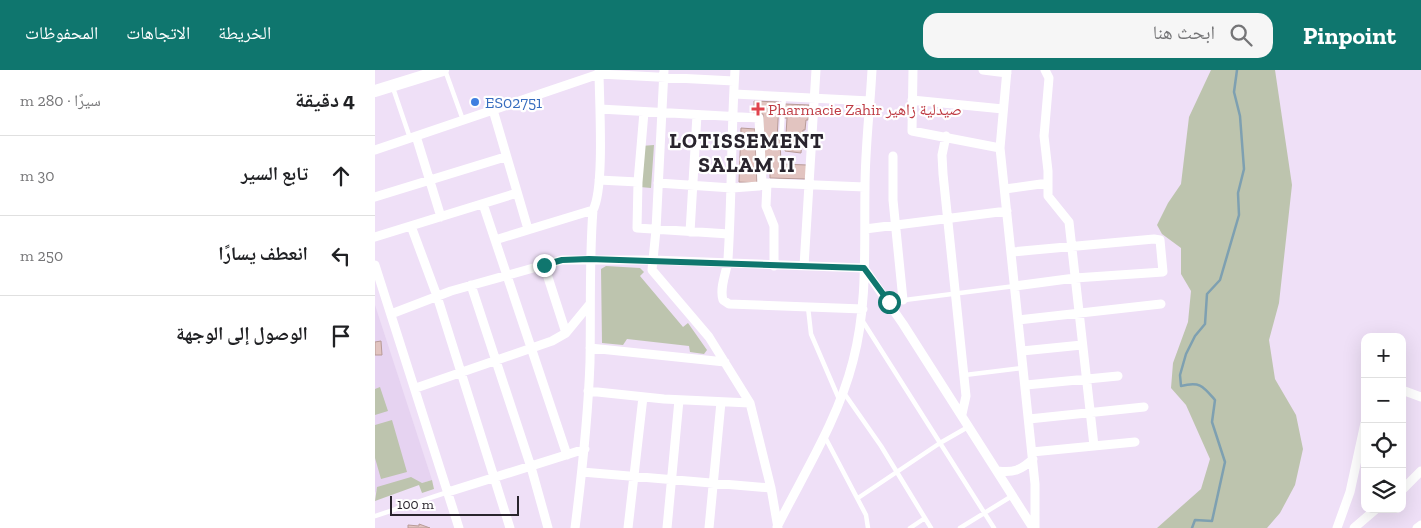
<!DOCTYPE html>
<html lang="ar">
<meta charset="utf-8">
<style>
body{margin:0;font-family:"Zilla Slab","Noto Naskh Arabic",serif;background:#f6f6f6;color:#202124;direction:rtl}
.controls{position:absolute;right:15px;bottom:15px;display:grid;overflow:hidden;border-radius:10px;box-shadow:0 5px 20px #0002}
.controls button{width:45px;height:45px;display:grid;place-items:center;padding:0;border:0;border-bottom:1px solid #e0e0e0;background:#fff;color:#202124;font:25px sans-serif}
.scale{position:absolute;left:15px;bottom:12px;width:129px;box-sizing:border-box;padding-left:5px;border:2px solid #29242d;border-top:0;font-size:14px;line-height:18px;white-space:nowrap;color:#29242d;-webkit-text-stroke:4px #fff;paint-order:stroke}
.stop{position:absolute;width:15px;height:15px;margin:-11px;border:4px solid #0f766e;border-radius:50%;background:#fff}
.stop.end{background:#0f766e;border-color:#fff;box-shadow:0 1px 5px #0008}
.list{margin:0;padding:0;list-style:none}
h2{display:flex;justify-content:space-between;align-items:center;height:65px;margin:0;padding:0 20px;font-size:21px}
h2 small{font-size:16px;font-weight:400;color:#757577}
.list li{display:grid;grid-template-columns:32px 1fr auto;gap:15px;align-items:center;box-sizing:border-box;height:80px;padding:0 20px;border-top:1px solid #e0e0e0}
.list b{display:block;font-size:19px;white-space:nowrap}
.list em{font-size:16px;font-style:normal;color:#757577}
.icon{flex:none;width:28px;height:28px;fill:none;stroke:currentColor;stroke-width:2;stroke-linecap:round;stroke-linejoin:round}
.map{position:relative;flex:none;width:1046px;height:458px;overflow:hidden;direction:ltr}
header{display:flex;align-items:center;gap:30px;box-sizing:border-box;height:70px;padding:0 25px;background:#0f766e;color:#fff}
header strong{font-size:24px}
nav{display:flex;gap:28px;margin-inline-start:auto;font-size:18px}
.search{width:350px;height:45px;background:#f6f6f6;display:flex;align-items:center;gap:12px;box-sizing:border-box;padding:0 18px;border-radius:15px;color:#757577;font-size:19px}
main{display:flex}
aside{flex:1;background:#fff}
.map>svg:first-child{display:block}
.built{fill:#e6d3f1}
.green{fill:#bdc4ae}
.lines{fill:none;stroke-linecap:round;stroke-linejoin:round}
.stream{stroke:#7ea0b1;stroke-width:2.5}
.building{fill:#e2c4c0;stroke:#b89b97}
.lane{stroke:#fff;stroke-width:4.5}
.street{stroke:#fff;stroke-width:9}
.secondary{stroke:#fff;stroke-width:12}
.route{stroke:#0f766e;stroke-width:6}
.shop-dot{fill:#3f7fe0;stroke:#fff;stroke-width:2}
.health-dot{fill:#e0444e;stroke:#fff;stroke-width:2}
.labels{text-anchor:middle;stroke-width:4.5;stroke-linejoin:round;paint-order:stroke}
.shop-label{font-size:16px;fill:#366cbe;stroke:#fff;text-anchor:start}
.health-label{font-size:16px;fill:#be3a42;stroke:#fff;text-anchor:start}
.district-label{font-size:21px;font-weight:bold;letter-spacing:1px;fill:#29242d;stroke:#fff}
</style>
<header>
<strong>Pinpoint</strong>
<div class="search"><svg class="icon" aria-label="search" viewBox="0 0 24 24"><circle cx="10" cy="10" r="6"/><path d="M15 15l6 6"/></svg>ابحث هنا</div>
<nav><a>الخريطة</a><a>الاتجاهات</a><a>المحفوظات</a></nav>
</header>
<main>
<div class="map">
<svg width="1046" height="458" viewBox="0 0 1046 458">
<rect width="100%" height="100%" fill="#efe0f7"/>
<path class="built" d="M0 235 57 410 47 413 3 417 0 423Z"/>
<path class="green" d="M836 0H900L917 115 904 233 894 270 900 309 921 345 928 379 920 415 905 443 892 458H782L826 419 835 389 811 335 796 318 798 293 813 252 816 221 806 204V178L787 164 782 155 793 133 806 114 814 47Z
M279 75 276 118 265 117 266 76Z
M231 196 265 198 269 202 265 206 308 257 313 253 332 280 329 284 315 282 314 276 252 269 248 275 227 273 226 199Z
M5 317 13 341 0 345V319Z
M17 350 32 402 6 409 0 388V355Z
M36 407 47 413 57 410 59 419 47 423 44 415 0 431 2 417Z"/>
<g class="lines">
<path class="stream" d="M817 458 820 450 837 451 850 392 837 352 840 330C828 316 825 311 806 316L805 305 811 284 820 266 830 254 832 224 845 210 864 145 863 123 869 99 865 46 859 22 862 0"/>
</g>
<path class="building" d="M379 31 404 32 402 69H405L406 94 432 95V109L395 108V93H388V44H379Z
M410 34 434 35 433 50H431L430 60H428L426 83 410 81 412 48H409Z
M366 58 380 59 382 113 364 112Z
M6 271 7 285H0V272Z
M44 454 55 458H33V455L44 456Z"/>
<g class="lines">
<path class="lane" d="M70 0 88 50
M18 18 35 68
M406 68 409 26
M514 232 640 216
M433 237 436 264 464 329
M487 250 619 458
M590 305 648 298
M469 323 506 376 556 458
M450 367 491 445 493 458
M483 428 565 373 593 357
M0 446 73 422
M535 458 550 448
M585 458 637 426"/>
<path class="street" d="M289 0 281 160 277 200 334 267 375 333 396 418 403 458
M360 0C356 63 357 126 353 189 352 202 344 217 348 230L354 234 488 239
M538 0 537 61 625 78
M608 0 632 3
M632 0 625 78 660 414V458
M670 0 674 8 669 66 673 101V126L694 152 719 376
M359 24 495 31
M537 30 628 39
M225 39 384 48 387 114
M118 40 153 159
M269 42 263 112 262 158 354 164
M41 66 66 147
M571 66 567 85 568 104 591 326 587 344
M0 80 224 4 359 11
M518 86V130L528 230
M224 110 263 112
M283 113 357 118 384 116 392 113 490 117
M392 113 391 136 399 156V196
M630 119 673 113
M0 127 130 87
M108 134 192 385
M36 156 62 226 135 458
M490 159 632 141
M315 162 322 45
M0 167 142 123
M120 170 218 140
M637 182 779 169 785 170 788 202 700 208 640 216
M0 195 84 458
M169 195 191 263
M429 196 441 0
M96 215 156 397 173 458
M16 244 76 221 187 190H278L489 198 528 254 658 458
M643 250 786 234
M215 278 350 292
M647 281 707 275
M651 315 743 306
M41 318 177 271 191 263 214 235
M1027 320 1046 327
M213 321 289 329 375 333
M654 349 769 337
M657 382 760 372
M623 401C639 403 646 400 658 389
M207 402 396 418
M1027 420 1046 401
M73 422 210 379
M402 457C429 403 463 350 478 291 493 234 489 176 490 118 490 78 495 39 497 0
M200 458C207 403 213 347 215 292 216 241 214 191 218 140 230 118 224 29 224 0
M253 458 268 327
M292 458 304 330
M334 458 346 332
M962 458 975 422 990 353
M979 458 1001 439
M1042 458 1046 455"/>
<path class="secondary" d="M0 21 68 0"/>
</g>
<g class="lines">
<path class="route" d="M169 195 187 190 214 189 489 198 514 232"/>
</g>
<circle class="shop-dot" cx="100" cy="32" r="5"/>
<path class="health-dot" d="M380.5 31.5h5v5h5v5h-5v5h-5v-5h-5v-5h5z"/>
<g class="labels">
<g class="shop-label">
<text x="110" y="38">ES02751</text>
</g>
<g class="health-label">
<text x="393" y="45">Pharmacie Zahir صيدلية زاهير</text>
</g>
<g class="district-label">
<text x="372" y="78">LOTISSEMENT<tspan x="372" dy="24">SALAM II</tspan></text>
</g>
</g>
</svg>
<div class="controls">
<button>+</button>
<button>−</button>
<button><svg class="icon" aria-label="locate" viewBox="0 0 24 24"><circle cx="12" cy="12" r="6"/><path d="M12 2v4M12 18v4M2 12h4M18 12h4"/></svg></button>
<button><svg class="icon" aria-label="layers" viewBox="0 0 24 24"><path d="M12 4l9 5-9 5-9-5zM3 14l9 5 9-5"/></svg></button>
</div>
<div class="scale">100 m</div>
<div class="stop" style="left:514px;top:232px"></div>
<div class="stop end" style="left:169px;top:195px"></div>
</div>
<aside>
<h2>4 دقيقة<small>سيرًا · 280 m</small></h2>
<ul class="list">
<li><svg class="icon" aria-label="ahead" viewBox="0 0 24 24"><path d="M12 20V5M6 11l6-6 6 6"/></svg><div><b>تابع السير</b></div><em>30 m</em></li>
<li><svg class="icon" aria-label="left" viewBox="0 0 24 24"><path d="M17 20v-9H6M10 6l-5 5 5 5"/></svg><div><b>انعطف يسارًا</b></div><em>250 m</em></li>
<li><svg class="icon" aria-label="arrive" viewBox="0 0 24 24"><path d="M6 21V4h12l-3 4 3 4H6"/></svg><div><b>الوصول إلى الوجهة</b></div></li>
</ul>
</aside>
</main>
